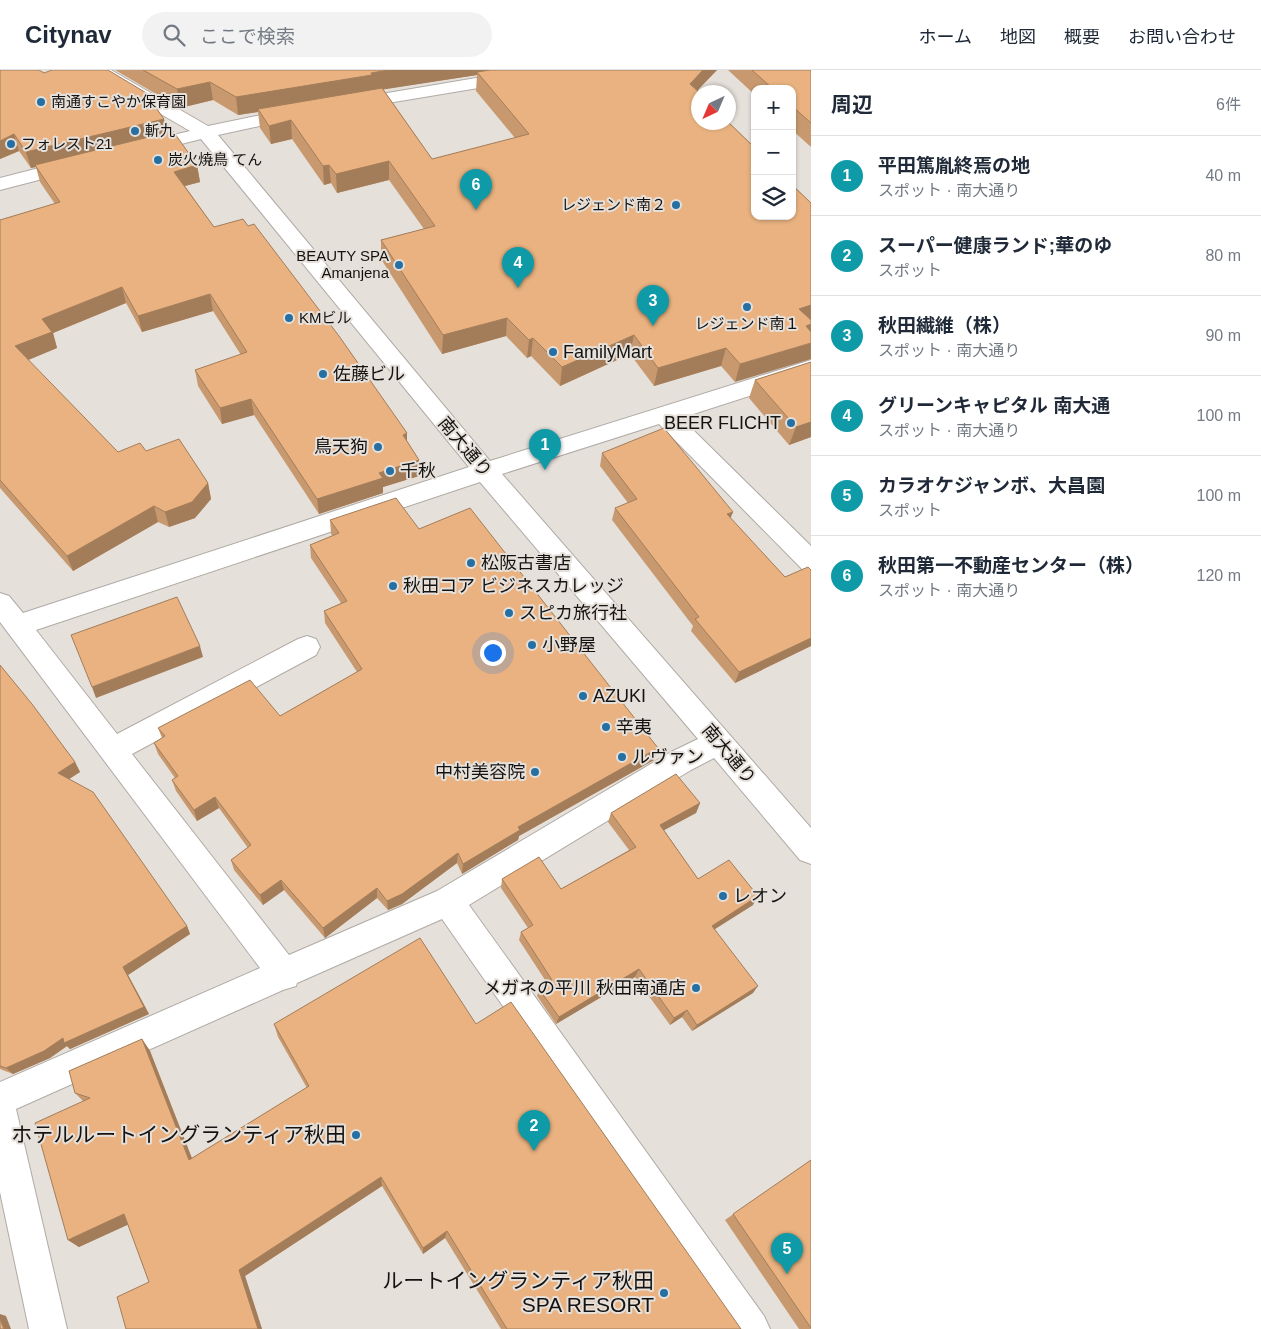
<!DOCTYPE html>
<html lang="ja">
<meta charset="utf-8">
<style>
body{margin:0;font-family:Helvetica,"Noto Sans JP",sans-serif;background:#f2f2f3;color:#1f2937}
.controls{position:absolute;right:15px;top:15px;display:grid;overflow:hidden;border-radius:10px;box-shadow:0 1px 4px #0004}
.controls button{width:45px;height:45px;display:grid;place-items:center;padding:0;border:0;border-bottom:1px solid #e0e1e3;background:#fff;color:#1f2937;font:25px sans-serif}
.compass{position:absolute;left:691px;top:15px;width:45px;height:45px;border-radius:50%;background:#fff;box-shadow:0 1px 4px #0004;rotate:224deg}
.you{position:absolute;left:492px;top:582px;width:18px;height:18px;margin:-12px;border:4px solid #fff;border-radius:50%;background:#1a73e8;box-shadow:0 0 0 8px #1a73e833}
.badge{display:grid;place-items:center;width:32px;height:32px;border-radius:50%;background:#db2777;color:#fff;font-size:16px;font-weight:700}
.pin{position:absolute;translate:-50% -41px;filter:drop-shadow(0 1px 2px #0008)}
.pin::after{content:'';position:absolute;top:26px;width:18px;height:15px;background:inherit;clip-path:polygon(0 0,100% 0,50% 100%)}
.list{margin:0;padding:0;list-style:none}
h2{display:flex;justify-content:space-between;align-items:center;height:65px;margin:0;padding:0 20px;font-size:21px}
h2 small{font-size:16px;font-weight:400;color:#747a83}
.list li{display:grid;grid-template-columns:32px 1fr auto;gap:15px;align-items:center;box-sizing:border-box;height:80px;padding:0 20px;border-top:1px solid #e0e1e3}
.list b{display:block;font-size:19px;white-space:nowrap}
.list p{margin:0;font-size:16px;white-space:nowrap;color:#747a83}
.list em{font-size:16px;font-style:normal;color:#747a83}
.icon{flex:none;width:28px;height:28px;fill:none;stroke:currentColor;stroke-width:2;stroke-linecap:round;stroke-linejoin:round}
.map{position:relative;flex:none;width:811px;height:1259px;overflow:hidden}
header{display:flex;align-items:center;gap:30px;box-sizing:border-box;height:70px;padding:0 25px;background:#fff;border-bottom:1px solid #e0e1e3}
header strong{font-size:24px}
nav{display:flex;gap:28px;margin-inline-start:auto;font-size:18px}
.search{width:350px;height:45px;background:#f2f2f3;display:flex;align-items:center;gap:12px;box-sizing:border-box;padding:0 18px;border-radius:28px;color:#747a83;font-size:19px}
main{display:flex}
aside{flex:1;background:#fff}
.map>svg:first-child{display:block}
.lines{fill:none;stroke-linecap:round;stroke-linejoin:round}
.minor-casing{stroke:#afaaa5;stroke-width:2}
.minor{fill:#fff;fill-rule:evenodd}
.wall{fill:#c8996e;fill-rule:evenodd}
.shaded-wall{fill:#a37d5a}
.building{fill:#e9b280;stroke:#a37d5a}
.poi-dot{fill:#266fa3;stroke:#e6e0db;stroke-width:2}
.labels{text-anchor:middle;stroke-width:4;stroke-linejoin:round;paint-order:stroke}
.far-poi-label{font-size:15px;fill:#151311;stroke:#e6e0db;text-anchor:start}
.poi-label{font-size:18px;fill:#151311;stroke:#e6e0db;text-anchor:start}
.street-label{font-size:18px;fill:#151311;stroke:#e6e0db}
.near-poi-label{font-size:21px;fill:#151311;stroke:#e6e0db;text-anchor:end}
</style>
<header>
<strong>Citynav</strong>
<div class="search"><svg class="icon" aria-label="search" viewBox="0 0 24 24"><circle cx="10" cy="10" r="6"/><path d="M15 15l6 6"/></svg>ここで検索</div>
<nav><a>ホーム</a><a>地図</a><a>概要</a><a>お問い合わせ</a></nav>
</header>
<main>
<div class="map">
<svg width="811" height="1259" viewBox="0 0 811 1259">
<rect width="100%" height="100%" fill="#e6e0db"/>
<g class="lines">
<g class="minor-casing">
<path id="minor" d="M89 0H111L208 56 295 38 301 39 304 43 301 47 218 65 490 391 811 290V306L681 348 811 476V502L802 499 659 354 502 404 811 758V794L800 790 714 688 691 700 469 835 764 1246 770 1259H729L442 849 297 913 296 916 283 920 16 1039 67 1259H29L0 1122V1012L260 898 0 552V523L9 526 23 543 469 397 201 69 142 84 135 82 133 78 135 74 190 61 92 4ZM480 412 698 669 671 682 437 821 289 885 132 684 316 585 320 577 316 569 307 566 298 569 117 664 36 560Z
M524 0H565L562 4 352 39 346 38 343 34 346 30 352 29Z
M74 89 81 91 84 95 81 99 0 120V108Z"/>
</g>
<use href="#minor" class="minor"/>
</g>
<path class="wall" d="M0 0 44 3 153 27 155 36 164 49 166 63 197 95 200 112 185 116 214 157 248 156 407 363V371L419 390V406L383 417V423L319 444 254 345 222 354 198 316 195 300 241 285 213 241 142 262 126 233 53 263 57 278 28 290 118 382 146 381 208 413 211 429 195 448 169 457 158 452 73 501 0 418V150L55 134 40 112 36 97 31 98 19 81 0 89Z
M115 0H717L697 21 811 133 735 312 721 296 654 316 630 284 560 316 531 286 527 288 506 266 442 284 381 189V170L424 159 389 110 337 123 331 113 324 115 292 69 271 74 260 58 258 42 238 45 213 30 180 38ZM477 5 476 21 515 68 432 89 383 19Z
M728 0H811V77L792 60V19H755V25Z
M811 292V367L789 375 749 328 755 310Z
M602 383 733 442 730 448 785 507 811 500V576L735 613 691 561 693 556 612 450 615 438 628 433 600 396Z
M330 450 419 459 658 678 654 690 519 766 518 770 462 804 457 793 402 834 388 840 377 828 325 868 284 820 263 835 234 800 231 790 248 778 219 738 197 751 176 721 172 710 175 708 158 684 154 673 162 668 158 658 280 646 357 602 325 553 324 541 341 533 311 488 310 475 333 466 331 464Z
M0 595 75 692 80 702 69 709 187 856 190 864 128 905 149 944 70 979 67 976 50 988 13 1004 0 999Z
M700 733 696 743 664 760 698 809 753 835 715 859 753 923 692 961 682 947 670 955 635 907 556 954 537 926 539 919 547 913 519 870 521 862 528 858 501 818 502 809 561 819 629 780 608 752 611 743Z
M274 954H476L741 1259H501L445 1168 423 1184 382 1116 245 1206 262 1259H126L149 1212 128 1154 79 1177 68 1170 83 1031 75 1023 142 969 150 981 192 1088 307 1018 278 967Z
M811 1090V1259H799L725 1150Z"/>
<path class="shaded-wall" d="M389 0H511L477 2V5L258 39V42L238 45 236 27Z
M703 0H717L686 32 690 14Z
M210 12 213 30 180 38 177 19Z
M153 27 156 43 149 28Z
M164 49 167 65 35 95 36 97 31 98 26 82Z
M291 50 292 69 271 74 269 56Z
M14 64 19 81 0 89V71Z
M389 91V110L337 123 336 104Z
M197 95 200 112 177 118 174 102Z
M329 95 331 113 324 115 323 96Z
M122 217 126 233 53 263 57 278 21 293 15 276 42 249Z
M210 224 213 241 142 262 138 246Z
M811 235V251L799 239Z
M507 248 506 266 442 284 443 265Z
M811 254V261L807 271 806 256Z
M634 265 630 284 560 316 562 297Z
M533 268 531 286 527 288 529 270Z
M811 273V289L735 312 740 294Z
M726 278 721 296 654 316 658 298Z
M251 329 254 345 222 354 220 338Z
M811 352V367L789 375 796 357Z
M407 363V379L403 365Z
M419 390V406L383 417V423L319 444 317 429 379 403Z
M208 413 211 429 195 448 169 457 165 442Z
M154 436 158 452 73 501 67 486Z
M733 442 728 454 727 444Z
M811 568V576L735 613 739 602Z
M200 576 203 587 96 628 92 617Z
M658 678 654 690 519 766 518 770 462 804 463 794 518 757Z
M75 692 80 702 63 713 58 703Z
M215 727 219 738 197 751 194 740Z
M700 733 696 743 657 764 660 755Z
M458 783 457 793 402 834 388 840 387 831Z
M281 810 284 820 263 835 260 825Z
M377 818V828L325 868 323 858Z
M758 826 753 835 707 864 712 856Z
M187 856 190 864 128 905 149 944 70 979 67 976 50 988 13 1004 6 998 123 897Z
M639 899 635 907 556 954 559 947Z
M758 916 753 923 692 961 697 955Z
M687 940 682 947 670 955 674 948Z
M142 969 150 981 196 1099 189 1090Z
M381 1107 382 1116 245 1206 262 1259H258L239 1200Z
M124 1144 134 1152 79 1177 68 1170Z
M447 1161 445 1168 423 1184V1178Z
M0 1244 6 1246 11 1259H4L0 1249Z"/>
<path class="building" d="M0 0H39L44 3 52 0H108L153 27 149 28 164 49 26 82 14 64 0 71Z
M143 0H389L371 3 372 5 236 27 210 12 177 19Z
M490 0H703L690 14 699 22 698 52H728L755 78V146H792V115L811 133V235L799 239 811 250V254L806 256 811 262V273L740 294 726 278 658 298 634 265 562 297 533 268 529 270 507 248 443 265 381 170 435 156 389 91 336 104 329 95 323 96 291 50 269 56 258 39 382 18 432 89 529 64 477 2Z
M752 0H811V53L792 36V19H773Z
M173 61 197 95 174 102 214 157 243 149 248 156 254 154 339 266 407 363 403 365 419 390 379 403 383 408 317 429 251 329 220 338 195 300 247 282 210 224 138 246 122 217 42 249 52 262 15 276 118 382 140 373 146 381 179 369 208 413 192 432 165 442 154 436 67 486 0 410V150L60 132 35 95Z
M811 292V352L796 357 755 310Z
M664 358 733 442 727 444 785 507 808 497 811 500V568L739 602 695 549 699 547 615 438 637 429 602 383Z
M396 428 419 459 470 438 658 678 518 757 520 760 463 794 458 783 402 824 387 831 377 818 323 858 281 810 260 825 231 790 251 775 215 727 194 740 172 710 178 706 154 673 165 666 158 658 250 610 280 646 362 599 324 541 347 531 310 475 339 463 330 450Z
M177 527 200 576 92 617 71 565Z
M0 595 32 634 75 692 58 703 93 722 187 856 123 897 144 937 64 973 63 968 44 981 6 998 0 996Z
M676 704 700 733 660 755 698 809 729 790 758 826 712 856 758 916 697 955 687 940 674 948 639 899 559 947 539 919 552 910 521 862 533 855 502 809 539 787 561 819 636 777 611 743Z
M420 868 476 954 511 932 741 1259H507L447 1161 423 1178 381 1107 239 1200 258 1259H126L117 1227 149 1212 124 1144 68 1170 35 1053 90 1028 75 1023 69 1001 142 969 189 1090 309 1016 274 954Z
M811 1090V1258L733 1144Z
M0 1249 4 1259H0Z"/>
<g class="poi-dot">
<circle cx="41" cy="32" r="5"/>
<circle cx="135" cy="61" r="5"/>
<circle cx="11" cy="74" r="5"/>
<circle cx="158" cy="90" r="5"/>
<circle cx="676" cy="135" r="5"/>
<circle cx="399" cy="195" r="5"/>
<circle cx="747" cy="237" r="5"/>
<circle cx="289" cy="248" r="5"/>
<circle cx="553" cy="282" r="5"/>
<circle cx="323" cy="304" r="5"/>
<circle cx="791" cy="353" r="5"/>
<circle cx="378" cy="377" r="5"/>
<circle cx="390" cy="401" r="5"/>
<circle cx="471" cy="493" r="5"/>
<circle cx="393" cy="516" r="5"/>
<circle cx="509" cy="543" r="5"/>
<circle cx="532" cy="575" r="5"/>
<circle cx="583" cy="626" r="5"/>
<circle cx="606" cy="657" r="5"/>
<circle cx="622" cy="687" r="5"/>
<circle cx="535" cy="702" r="5"/>
<circle cx="723" cy="826" r="5"/>
<circle cx="696" cy="918" r="5"/>
<circle cx="356" cy="1065" r="5"/>
<circle cx="664" cy="1223" r="5"/>
</g>
<g class="labels">
<g class="far-poi-label">
<text x="51" y="37">南通すこやか保育園</text>
<text x="145" y="66">斬九</text>
<text x="21" y="79">フォレスト21</text>
<text x="168" y="95">炭火焼鳥 てん</text>
<text x="666" y="140" text-anchor="end">レジェンド南２</text>
<text x="389" y="191" text-anchor="end">BEAUTY SPA<tspan x="389" dy="17">Amanjena</tspan></text>
<text x="299" y="253">KMビル</text>
<text x="747" y="259" text-anchor="middle">レジェンド南１</text>
</g>
<g class="poi-label">
<text x="563" y="288">FamilyMart</text>
<text x="333" y="310">佐藤ビル</text>
<text x="781" y="359" text-anchor="end">BEER FLICHT</text>
<text x="368" y="383" text-anchor="end">鳥天狗</text>
<text x="400" y="407">千秋</text>
<text x="481" y="499">松阪古書店</text>
<text x="403" y="522">秋田コア ビジネスカレッジ</text>
<text x="519" y="549">スピカ旅行社</text>
<text x="542" y="581">小野屋</text>
<text x="593" y="632">AZUKI</text>
<text x="616" y="663">辛夷</text>
<text x="632" y="693">ルヴァン</text>
<text x="525" y="708" text-anchor="end">中村美容院</text>
<text x="733" y="832">レオン</text>
<text x="686" y="924" text-anchor="end">メガネの平川 秋田南通店</text>
</g>
<g class="street-label">
<text transform="translate(465 377) rotate(50)" y="6">南大通り</text>
<text transform="translate(729 684) rotate(50)" y="6">南大通り</text>
</g>
<g class="near-poi-label">
<text x="346" y="1072">ホテルルートイングランティア秋田</text>
<text x="654" y="1218">ルートイングランティア秋田<tspan x="654" dy="24">SPA RESORT</tspan></text>
</g>
</g>
</svg>
<div class="controls">
<button>+</button>
<button>−</button>
<button><svg class="icon" aria-label="layers" viewBox="0 0 24 24"><path d="M12 4l9 5-9 5-9-5zM3 14l9 5 9-5"/></svg></button>
</div>
<svg class="compass" viewBox="-18 -18 36 36"><path d="M0-13l5 13h-10z" fill="#e53935"/><path d="M0 13l5-13h-10z" fill="#747a83"/></svg>
<div class="you"></div>
<div class="pin badge" style="left:545px;top:400px;background:#0f9aa8">1</div>
<div class="pin badge" style="left:534px;top:1081px;background:#0f9aa8">2</div>
<div class="pin badge" style="left:653px;top:256px;background:#0f9aa8">3</div>
<div class="pin badge" style="left:518px;top:218px;background:#0f9aa8">4</div>
<div class="pin badge" style="left:787px;top:1204px;background:#0f9aa8">5</div>
<div class="pin badge" style="left:476px;top:140px;background:#0f9aa8">6</div>
</div>
<aside>
<h2>周辺<small>6件</small></h2>
<ul class="list">
<li><span class="badge" style="background:#0f9aa8">1</span><div><b>平田篤胤終焉の地</b><p>スポット · 南大通り</p></div><em>40 m</em></li>
<li><span class="badge" style="background:#0f9aa8">2</span><div><b>スーパー健康ランド;華のゆ</b><p>スポット</p></div><em>80 m</em></li>
<li><span class="badge" style="background:#0f9aa8">3</span><div><b>秋田繊維（株）</b><p>スポット · 南大通り</p></div><em>90 m</em></li>
<li><span class="badge" style="background:#0f9aa8">4</span><div><b>グリーンキャピタル 南大通</b><p>スポット · 南大通り</p></div><em>100 m</em></li>
<li><span class="badge" style="background:#0f9aa8">5</span><div><b>カラオケジャンボ、大昌園</b><p>スポット</p></div><em>100 m</em></li>
<li><span class="badge" style="background:#0f9aa8">6</span><div><b>秋田第一不動産センター（株）</b><p>スポット · 南大通り</p></div><em>120 m</em></li>
</ul>
</aside>
</main>
